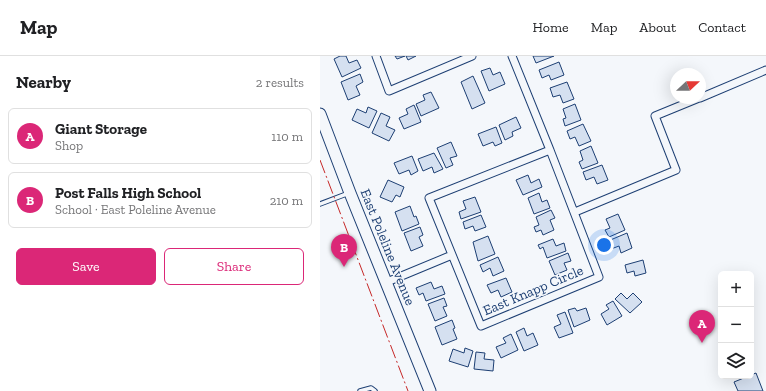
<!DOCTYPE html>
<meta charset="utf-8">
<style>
body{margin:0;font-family:"Zilla Slab",serif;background:#f6f6f6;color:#202124}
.controls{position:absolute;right:12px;bottom:12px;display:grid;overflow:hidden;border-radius:6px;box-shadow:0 4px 16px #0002}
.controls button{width:36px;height:36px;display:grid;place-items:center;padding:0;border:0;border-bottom:1px solid #e0e0e0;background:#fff;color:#202124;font:20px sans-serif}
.compass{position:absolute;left:350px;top:12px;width:36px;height:36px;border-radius:50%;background:#fff;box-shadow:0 4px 16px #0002;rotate:68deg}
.you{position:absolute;left:284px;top:189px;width:14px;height:14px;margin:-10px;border:3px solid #fff;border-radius:50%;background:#1a73e8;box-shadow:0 0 0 6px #1a73e833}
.badge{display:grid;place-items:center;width:26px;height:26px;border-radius:50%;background:#db2777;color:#fff;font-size:13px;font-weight:700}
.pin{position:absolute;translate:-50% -33px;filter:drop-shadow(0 1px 2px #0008)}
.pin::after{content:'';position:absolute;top:21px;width:14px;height:12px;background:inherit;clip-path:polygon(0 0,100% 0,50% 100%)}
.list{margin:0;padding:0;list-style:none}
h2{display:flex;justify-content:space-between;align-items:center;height:52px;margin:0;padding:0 16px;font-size:17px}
h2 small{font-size:13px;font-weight:400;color:#757577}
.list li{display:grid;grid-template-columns:26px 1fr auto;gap:12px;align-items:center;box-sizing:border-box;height:56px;margin:0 8px 8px;padding:0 8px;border:1px solid #e0e0e0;border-radius:6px}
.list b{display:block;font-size:15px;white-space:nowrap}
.list p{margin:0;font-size:13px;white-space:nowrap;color:#757577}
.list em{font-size:13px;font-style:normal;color:#757577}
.actions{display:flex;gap:8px;padding:12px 16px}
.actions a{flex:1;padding:9px 0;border:1px solid #db2777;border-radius:6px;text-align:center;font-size:14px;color:#db2777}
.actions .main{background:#db2777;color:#fff}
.icon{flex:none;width:22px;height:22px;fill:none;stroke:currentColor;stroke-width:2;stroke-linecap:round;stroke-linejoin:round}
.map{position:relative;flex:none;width:446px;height:335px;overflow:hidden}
header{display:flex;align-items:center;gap:24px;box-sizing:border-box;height:56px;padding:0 20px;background:#fff;border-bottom:1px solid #e0e0e0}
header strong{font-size:19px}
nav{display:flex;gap:22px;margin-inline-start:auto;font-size:14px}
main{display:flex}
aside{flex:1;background:#fff}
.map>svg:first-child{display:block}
.building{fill:#d5e0f0;stroke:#1d3f73}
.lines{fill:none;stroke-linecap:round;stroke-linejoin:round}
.service-casing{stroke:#1d3f73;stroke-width:5.5}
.minor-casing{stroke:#1d3f73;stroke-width:9}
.secondary-casing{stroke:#1d3f73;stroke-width:13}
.service{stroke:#f4f7fb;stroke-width:3.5}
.minor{stroke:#f4f7fb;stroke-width:7}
.secondary{stroke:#f4f7fb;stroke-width:11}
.power{stroke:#c62828;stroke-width:1;stroke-dasharray:14 3 2 3;stroke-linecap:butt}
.labels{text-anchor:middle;stroke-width:3;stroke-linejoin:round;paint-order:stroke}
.street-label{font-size:14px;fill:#1d3f73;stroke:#f4f7fb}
</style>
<header>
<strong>Map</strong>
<nav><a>Home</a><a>Map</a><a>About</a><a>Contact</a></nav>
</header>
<main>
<aside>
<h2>Nearby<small>2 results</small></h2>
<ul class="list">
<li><span class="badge">A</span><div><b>Giant Storage</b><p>Shop</p></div><em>110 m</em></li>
<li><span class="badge">B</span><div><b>Post Falls High School</b><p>School · East Poleline Avenue</p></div><em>210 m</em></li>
</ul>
<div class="actions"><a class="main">Save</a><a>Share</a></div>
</aside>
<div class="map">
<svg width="446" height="335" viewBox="0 0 446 335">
<rect width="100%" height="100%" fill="#f4f7fb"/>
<path class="building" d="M20 0H26L29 7 37 4 41 12 22 21 14 3Z
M75 0H85L77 3Z
M86 0H96L88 4Z
M213 0H234L216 7Z
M239 6 244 19 231 24 229 19 222 22 219 14Z
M170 12 173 19 180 16 185 28 169 35 161 15Z
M40 18 43 26 36 30 40 39 28 44 21 26Z
M153 20 165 47 152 53 141 26Z
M247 26 254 43 243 47 240 39 233 41 230 32Z
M111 36 119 52 101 60 96 48 105 44 103 39Z
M255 48 261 64 245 70 243 63 246 62 243 53Z
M94 49 101 66 84 73 79 62 88 58 86 53Z
M48 51 57 55 49 72 32 64 37 53 46 57Z
M61 57 70 61 66 70 75 74 69 85 52 77Z
M196 61 201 72 192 76 193 80 185 84 179 69Z
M263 68 271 85 259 90 255 81 250 83 247 75Z
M176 71 182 87 175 90 173 86 163 90 158 78Z
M131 86 137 100 130 102 133 109 126 112 117 92Z
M271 90 278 107 262 113 259 106 263 104 260 95Z
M114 97 123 113 114 117 112 111 103 115 98 103Z
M92 100 98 115 91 119 89 114 79 118 74 107Z
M282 109 288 124 277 128 274 121 266 124 263 116Z
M208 119 211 127 219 123 222 131 203 139 196 124Z
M68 124 84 131 80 141 76 139 72 146 60 141Z
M219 137 222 146 227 144 230 152 214 158 208 142Z
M155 141 161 156 141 163 139 156 146 153 143 145Z
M90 150 94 161 96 160 99 168 82 175 75 156Z
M231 154 235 162 230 164 234 174 223 179 221 174 216 176 214 171 219 169 216 161Z
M298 158 305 174 289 181 285 174 290 172 286 163Z
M161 159 166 171 155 175 153 170 145 173 143 166Z
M100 171 103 179 99 181 103 190 91 195 84 177Z
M307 177 312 192 301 197 299 190 291 193 288 185Z
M168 180 175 198 158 205 153 186Z
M233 183 236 190 244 187 246 195 227 202 223 191 220 193 218 189Z
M248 197 251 205 244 207 247 214 235 219 229 205Z
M178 201 184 215 173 220 170 212 163 216 160 209Z
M323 204 326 217 315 220 314 215 307 217 305 209Z
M186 222 192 236 181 241 178 234 171 237 167 229Z
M111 226 114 233 122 230 125 238 106 245 103 237 99 239 96 232Z
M301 237 307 243 313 237 322 246 310 257 295 243Z
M124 242 127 250 123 251 127 260 115 265 108 248Z
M293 245 302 260 287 269 281 258 289 253 286 249Z
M255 252 257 255 266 252 270 264 254 271 248 254Z
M245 256 253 277 239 282 234 271 241 268 237 259Z
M132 264 135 272 133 273 137 283 122 289 115 271Z
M204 272 207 280 213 277 218 289 204 295 196 276Z
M191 278 198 294 181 302 176 291 186 287 183 282Z
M145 292 153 295 148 311 129 305 133 293 144 297Z
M156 296 165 297 164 303 174 304 173 315 154 313Z
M436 317 443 335H418L414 326Z"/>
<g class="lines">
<g class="service-casing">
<path id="service" d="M0 148 29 137
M40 335 51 332 55 335"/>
</g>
<g class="minor-casing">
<path id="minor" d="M56 0 69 35 152 0
M192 0 230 94
M380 42 446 14
M230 94 279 221 161 270 109 142Z
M255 156 356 114 335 60 379 42
M67 226 132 199"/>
</g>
<g class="secondary-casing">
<path id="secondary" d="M0 58 30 137 110 335"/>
</g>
<use href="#service" class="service"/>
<use href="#minor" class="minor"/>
<use href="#secondary" class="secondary"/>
<path class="power" d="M0 104 88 335"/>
</g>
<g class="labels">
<g class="street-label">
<text transform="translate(68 191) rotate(68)" y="5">East Poleline Avenue</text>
<text transform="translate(213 234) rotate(-23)" y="5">East Knapp Circle</text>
</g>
</g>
</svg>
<div class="controls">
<button>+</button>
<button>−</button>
<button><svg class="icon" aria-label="layers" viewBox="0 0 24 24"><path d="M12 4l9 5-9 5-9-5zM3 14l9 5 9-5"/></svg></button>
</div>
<svg class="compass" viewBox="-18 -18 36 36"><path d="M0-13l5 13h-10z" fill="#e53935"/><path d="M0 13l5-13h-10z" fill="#757577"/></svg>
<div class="you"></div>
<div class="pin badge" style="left:382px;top:287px">A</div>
<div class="pin badge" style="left:24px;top:211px">B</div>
</div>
</main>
